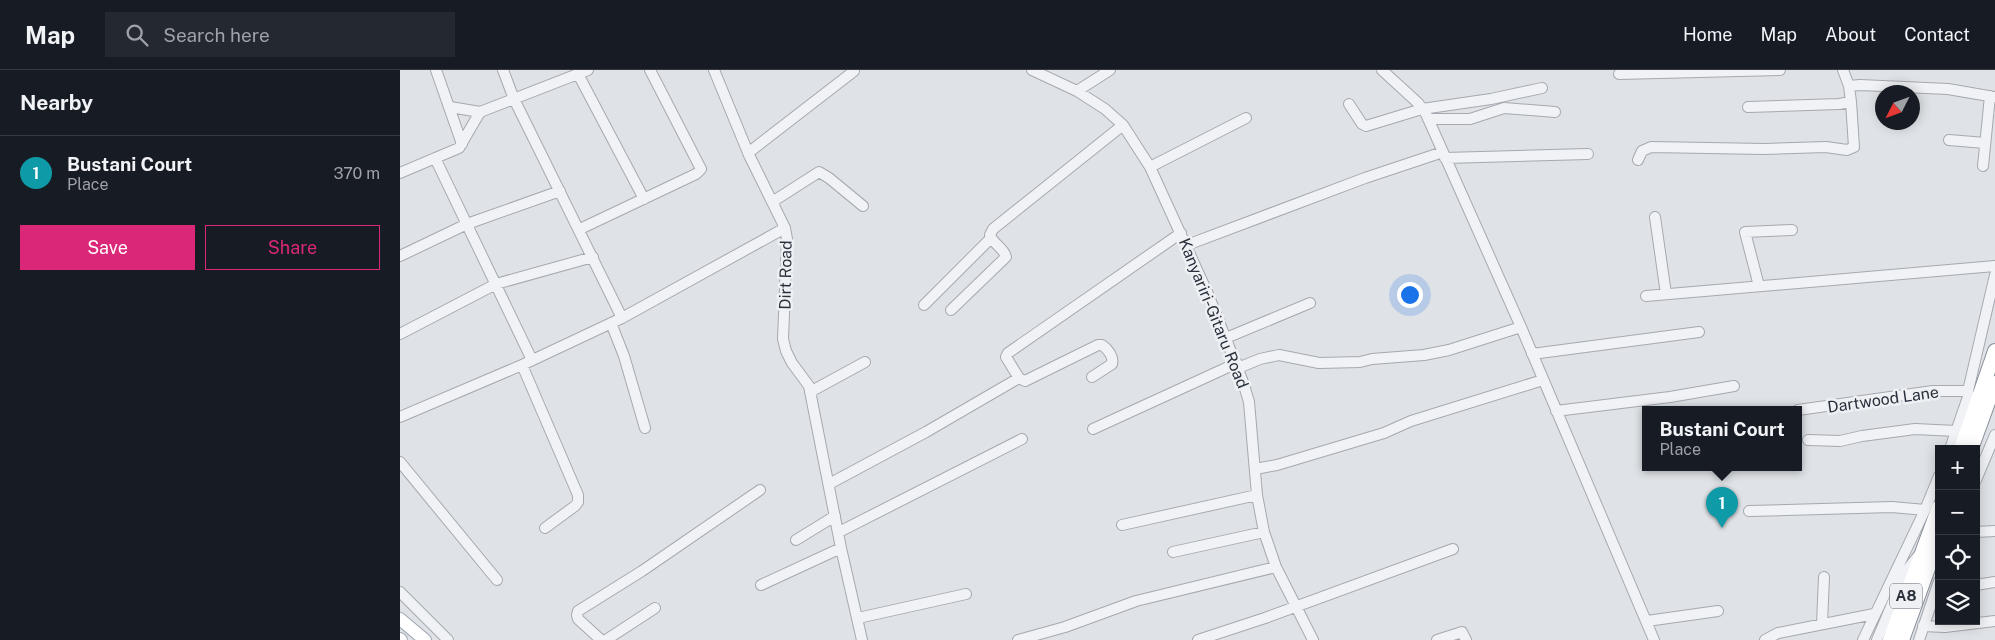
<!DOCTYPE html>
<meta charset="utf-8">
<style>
body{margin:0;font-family:"Public Sans",sans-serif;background:#242831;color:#f1f3f6}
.controls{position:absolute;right:15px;bottom:15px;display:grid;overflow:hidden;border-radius:0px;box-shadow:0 2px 12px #0003}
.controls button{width:45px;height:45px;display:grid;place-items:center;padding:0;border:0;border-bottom:1px solid #363941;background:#171b24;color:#f1f3f6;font:25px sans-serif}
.compass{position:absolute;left:1475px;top:15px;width:45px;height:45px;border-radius:50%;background:#171b24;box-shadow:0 2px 12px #0003;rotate:228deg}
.you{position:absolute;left:1009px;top:224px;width:18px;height:18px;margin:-12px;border:4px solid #fff;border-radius:50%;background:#1a73e8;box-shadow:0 0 0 8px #1a73e833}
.badge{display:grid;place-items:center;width:32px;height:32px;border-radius:50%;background:#db2777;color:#fff;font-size:16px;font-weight:700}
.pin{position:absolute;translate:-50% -41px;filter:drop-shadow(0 1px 2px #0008)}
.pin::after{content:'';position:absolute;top:26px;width:18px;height:15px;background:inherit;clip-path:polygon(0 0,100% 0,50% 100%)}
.popup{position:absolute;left:1242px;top:336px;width:160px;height:65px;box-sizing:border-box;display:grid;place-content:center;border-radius:0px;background:#171b24;filter:drop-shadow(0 1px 4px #0005);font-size:16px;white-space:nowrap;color:#9ea1a6}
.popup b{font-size:19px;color:#f1f3f6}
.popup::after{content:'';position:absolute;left:50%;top:100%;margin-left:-10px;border:10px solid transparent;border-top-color:#171b24}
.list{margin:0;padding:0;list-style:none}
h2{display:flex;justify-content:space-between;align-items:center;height:65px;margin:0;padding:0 20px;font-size:21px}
h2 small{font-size:16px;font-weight:400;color:#9ea1a6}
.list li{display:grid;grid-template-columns:32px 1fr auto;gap:15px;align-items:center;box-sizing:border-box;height:75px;padding:0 20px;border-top:1px solid #363941}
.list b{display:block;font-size:19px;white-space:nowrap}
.list p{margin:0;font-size:16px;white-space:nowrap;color:#9ea1a6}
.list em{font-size:16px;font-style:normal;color:#9ea1a6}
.actions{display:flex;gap:10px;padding:15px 20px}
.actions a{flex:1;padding:11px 0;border:1px solid #db2777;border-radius:0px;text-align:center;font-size:18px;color:#db2777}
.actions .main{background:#db2777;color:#fff}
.icon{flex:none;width:28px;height:28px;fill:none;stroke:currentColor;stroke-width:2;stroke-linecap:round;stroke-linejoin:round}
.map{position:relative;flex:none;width:1595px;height:570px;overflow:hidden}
header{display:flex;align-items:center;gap:30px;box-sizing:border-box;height:70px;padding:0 25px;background:#171b24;border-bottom:1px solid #363941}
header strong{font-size:24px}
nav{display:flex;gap:28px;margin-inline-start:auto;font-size:18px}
.search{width:350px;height:45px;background:#242831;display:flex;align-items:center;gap:12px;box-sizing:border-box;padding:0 18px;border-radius:0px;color:#9ea1a6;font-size:19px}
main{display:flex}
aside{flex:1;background:#171b24}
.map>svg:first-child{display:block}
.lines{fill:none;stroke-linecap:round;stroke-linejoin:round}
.minor-casing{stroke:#a5a9b0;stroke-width:12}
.major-casing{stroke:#9fa6b1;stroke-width:14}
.highway-casing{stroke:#888f9b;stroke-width:16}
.minor{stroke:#f1f2f5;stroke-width:10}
.major{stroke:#fff;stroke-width:12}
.highway{stroke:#fff;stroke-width:14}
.labels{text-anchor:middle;stroke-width:5;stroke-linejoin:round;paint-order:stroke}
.shield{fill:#eef0f4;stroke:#646a73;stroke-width:1}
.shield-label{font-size:15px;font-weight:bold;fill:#29303c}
.street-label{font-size:16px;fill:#29303c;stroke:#eef0f4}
</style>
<header>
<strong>Map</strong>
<div class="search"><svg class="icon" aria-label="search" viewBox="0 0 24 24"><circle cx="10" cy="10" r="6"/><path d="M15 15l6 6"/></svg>Search here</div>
<nav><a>Home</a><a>Map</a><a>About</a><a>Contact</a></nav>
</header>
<main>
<aside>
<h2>Nearby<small></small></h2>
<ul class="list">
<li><span class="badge" style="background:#0f9aa8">1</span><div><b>Bustani Court</b><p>Place</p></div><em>370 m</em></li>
</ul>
<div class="actions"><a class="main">Save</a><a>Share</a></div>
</aside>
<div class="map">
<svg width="1595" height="570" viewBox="0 0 1595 570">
<rect width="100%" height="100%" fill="#dfe2e6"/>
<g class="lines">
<g class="minor-casing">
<path id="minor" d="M36 0 62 74
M103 0 114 29 222 248
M314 0 349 85 385 158 387 169 383 269 386 281 392 293 409 316 441 478 462 570
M632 0 677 21 705 39 723 55 750 97 808 224 843 312 849 332 857 425 864 462 876 497 913 570
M982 0 1018 33 1026 44 1121 257 1254 570
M1443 0 1449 16
M178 4 244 129
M1219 4 1380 0
M677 21 710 0
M949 34 962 54 966 56 1022 39 1091 29 1142 18
M50 37 80 42 188 0
M1348 37 1439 34 1451 32 1449 16 1460 15 1548 19 1595 27
M1028 49H1070L1104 38 1155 42
M1549 70 1585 73
M348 83 454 1
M35 88 132 290
M1045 88 1188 84
M1238 90 1242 81 1251 77 1364 79 1426 77 1447 80 1454 77 1451 32
M1583 96 1590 26
M750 97 846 48
M0 103 59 78 80 42
M372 132 419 102 429 108 463 136
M1255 147 1266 224
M180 159 296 104 301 99 250 0
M787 175 965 108 1043 82
M0 186 67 154 160 121
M1359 216 1345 162 1392 160
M1246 226 1595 196
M524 235 591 168
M551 240 606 187C604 178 593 174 590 165L593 159 723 55
M211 253 224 286 245 358
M0 264 96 214 193 187
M826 268 910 233
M1132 284 1299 262
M122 295 178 425V432L175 436 145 458
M838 298 860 289 879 285 919 293 960 292 972 289 1024 285 1049 280 1121 257
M692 307 712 294C714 287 708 279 702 275H698L625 311 619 308 606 287 608 283 781 163
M410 322 465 292
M1398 340 1533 321H1568
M1156 341 1270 327 1334 316
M0 347 122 295 222 248 385 158
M693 359 837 293
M1408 370 1440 371 1462 366 1515 359 1556 361
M1550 379 1569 324 1568 321 1595 205
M0 392 97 510
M855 399 877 395 984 363 1011 351 1143 310
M1576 410 1595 365
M429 414 526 362 619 308
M1349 441 1492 437 1525 440
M722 455 857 425
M439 462 622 369
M1576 462 1595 461
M396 470 435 446
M773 482 864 462
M361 515 441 478
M1576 515 1595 512
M0 522 48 570
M458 548 566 524
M1247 551 1318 541
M1422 554 1424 507
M1523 556 1545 557 1595 551
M201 570 178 549 177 545 178 541 242 501 360 420
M206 570 255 538
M618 570 665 557 736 531 876 497
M798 570 865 548 1053 479
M1037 570 1062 562 1066 570
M1365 570 1378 563 1474 544
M1463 570 1525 440 1539 406
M1477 570 1506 501 1518 486
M1519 570 1539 511"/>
</g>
<g class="major-casing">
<path id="major" d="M0 549 25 570
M0 569 1 570"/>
</g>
<g class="highway-casing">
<path id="highway" d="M1561 379 1595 281
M1571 379 1595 313
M1490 570 1539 437
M1502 570 1539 468"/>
</g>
<use href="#minor" class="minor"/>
<use href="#major" class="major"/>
<use href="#highway" class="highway"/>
</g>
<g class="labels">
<rect class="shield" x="1490" y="513.5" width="32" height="25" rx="4"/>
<g class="shield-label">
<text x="1506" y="531">A8</text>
</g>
<g class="street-label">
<text transform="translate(385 205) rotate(-89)" y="6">Dirt Road</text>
<text transform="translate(814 243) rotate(68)" y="6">Kanyariri-Gitaru Road</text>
<text transform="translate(1483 329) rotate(-8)" y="6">Dartwood Lane</text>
</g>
</g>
</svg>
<div class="controls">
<button>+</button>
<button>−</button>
<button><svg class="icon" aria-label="locate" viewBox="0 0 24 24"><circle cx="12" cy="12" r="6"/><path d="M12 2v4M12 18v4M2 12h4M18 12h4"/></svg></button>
<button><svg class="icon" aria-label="layers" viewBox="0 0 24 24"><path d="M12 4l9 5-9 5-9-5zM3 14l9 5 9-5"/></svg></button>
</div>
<svg class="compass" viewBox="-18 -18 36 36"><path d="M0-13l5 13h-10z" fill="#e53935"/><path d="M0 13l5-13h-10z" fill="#9ea1a6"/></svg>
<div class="you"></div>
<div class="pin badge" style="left:1322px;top:458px;background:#0f9aa8">1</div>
<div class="popup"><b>Bustani Court</b>Place</div>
</div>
</main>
